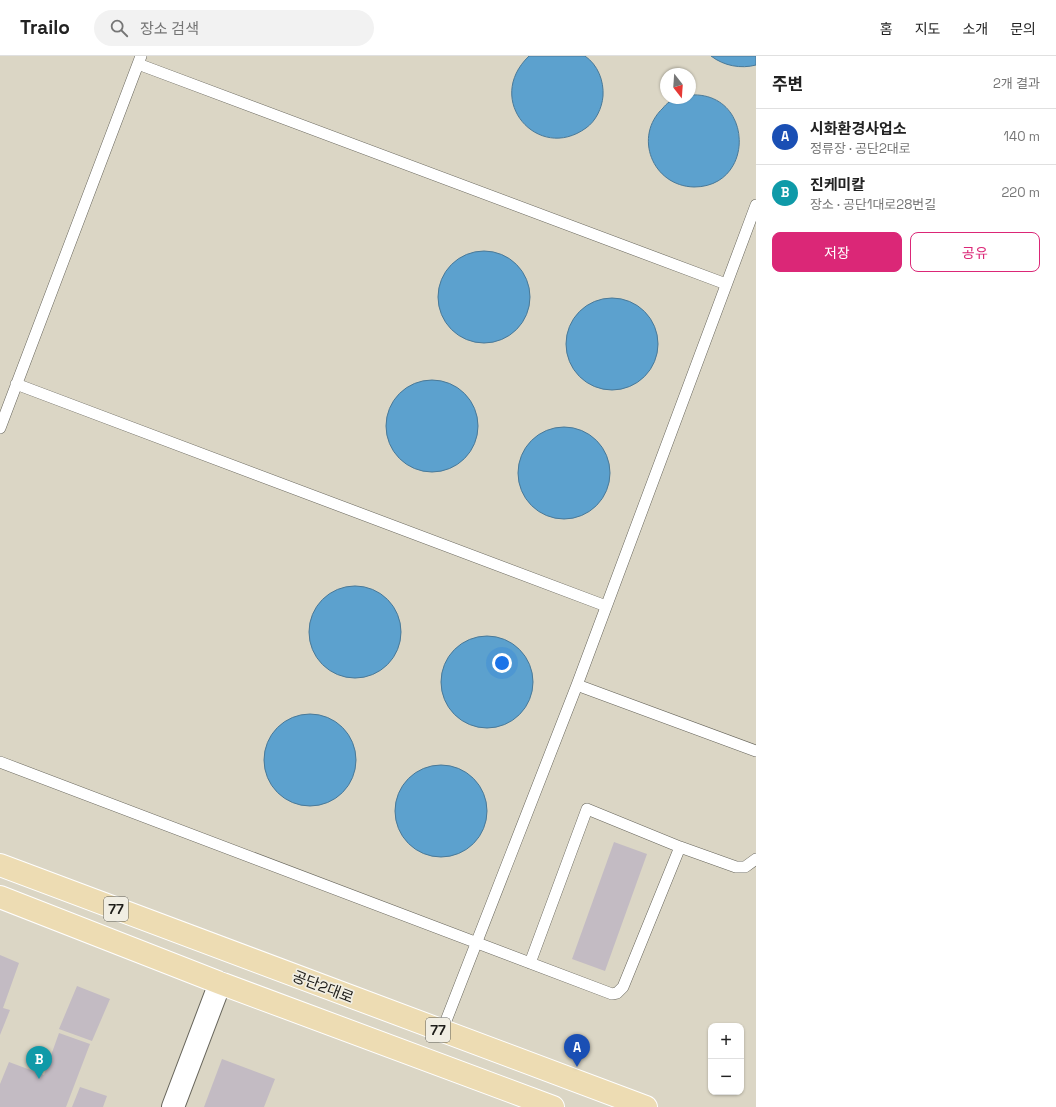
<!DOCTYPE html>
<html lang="ko">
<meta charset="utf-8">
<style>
body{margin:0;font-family:"Space Grotesk","Noto Sans KR",sans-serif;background:#f2f2f2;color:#222}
.controls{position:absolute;right:12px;bottom:12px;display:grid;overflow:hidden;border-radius:8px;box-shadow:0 1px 3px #0004}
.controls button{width:36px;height:36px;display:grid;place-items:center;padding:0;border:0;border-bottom:1px solid #e0e0e0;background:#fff;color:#222;font:20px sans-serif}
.compass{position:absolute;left:660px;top:12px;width:36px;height:36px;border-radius:50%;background:#fff;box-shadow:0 1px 3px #0004;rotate:163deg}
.you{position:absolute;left:502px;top:607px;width:14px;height:14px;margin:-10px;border:3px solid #fff;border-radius:50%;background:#1a73e8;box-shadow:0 0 0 6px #1a73e833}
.badge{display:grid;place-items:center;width:26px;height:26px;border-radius:50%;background:#db2777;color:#fff;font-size:13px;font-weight:700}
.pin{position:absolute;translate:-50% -33px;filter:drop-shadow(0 1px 2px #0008)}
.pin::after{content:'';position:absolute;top:21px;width:14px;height:12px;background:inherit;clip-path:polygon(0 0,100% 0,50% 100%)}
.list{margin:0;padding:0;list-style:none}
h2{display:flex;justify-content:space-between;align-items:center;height:52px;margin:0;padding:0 16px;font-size:17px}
h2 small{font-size:13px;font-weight:400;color:#767676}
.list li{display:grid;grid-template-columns:26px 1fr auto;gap:12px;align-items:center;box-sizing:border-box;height:56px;padding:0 16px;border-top:1px solid #e0e0e0}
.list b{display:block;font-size:15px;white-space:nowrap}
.list p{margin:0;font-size:13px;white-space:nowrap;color:#767676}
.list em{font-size:13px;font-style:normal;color:#767676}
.actions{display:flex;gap:8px;padding:12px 16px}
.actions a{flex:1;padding:9px 0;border:1px solid #db2777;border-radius:8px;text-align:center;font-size:14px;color:#db2777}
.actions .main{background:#db2777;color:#fff}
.icon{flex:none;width:22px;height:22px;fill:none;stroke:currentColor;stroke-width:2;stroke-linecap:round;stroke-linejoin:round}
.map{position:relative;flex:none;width:756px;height:1051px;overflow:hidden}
header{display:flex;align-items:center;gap:24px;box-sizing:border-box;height:56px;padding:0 20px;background:#fff;border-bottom:1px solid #e0e0e0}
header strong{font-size:19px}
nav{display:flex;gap:22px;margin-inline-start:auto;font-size:14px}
.search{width:280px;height:36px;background:#f2f2f2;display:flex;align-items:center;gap:10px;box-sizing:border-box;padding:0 14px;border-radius:22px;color:#767676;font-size:15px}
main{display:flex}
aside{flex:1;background:#fff}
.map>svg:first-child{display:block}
.built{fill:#dbd6c5;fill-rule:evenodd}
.water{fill:#5ca1ce;stroke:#497998}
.building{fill:#c3bbc3}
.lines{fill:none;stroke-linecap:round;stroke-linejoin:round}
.lane-casing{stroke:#67655b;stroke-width:12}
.street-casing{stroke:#67655b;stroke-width:24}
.primary-casing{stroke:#fff;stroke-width:24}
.lane{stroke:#fff;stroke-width:11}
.street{stroke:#fff;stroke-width:22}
.primary{stroke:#eddcb3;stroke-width:22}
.labels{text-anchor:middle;stroke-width:3.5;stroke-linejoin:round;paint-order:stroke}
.shield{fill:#f1eee3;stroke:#5d5c56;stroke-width:1}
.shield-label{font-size:14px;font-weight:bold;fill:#1e1d19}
.street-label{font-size:15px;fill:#1e1d19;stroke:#f1eee3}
</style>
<header>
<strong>Trailo</strong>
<div class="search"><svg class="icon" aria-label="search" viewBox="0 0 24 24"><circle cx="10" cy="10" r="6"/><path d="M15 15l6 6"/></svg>장소 검색</div>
<nav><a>홈</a><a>지도</a><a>소개</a><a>문의</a></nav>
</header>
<main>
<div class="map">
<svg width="756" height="1051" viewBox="0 0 756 1051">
<rect width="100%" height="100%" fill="#e3e0d6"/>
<path class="built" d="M0 0H756V1051H0ZM666 18H690V42H666ZM711 970H741V1036H711Z"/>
<path class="water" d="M529 0H585C598 9 604 25 603 40 602 52 596 65 586 72 538 107 483 44 529 0Z
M711 0H756V9C741 13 724 10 711 0Z
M690 39C754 35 756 131 694 131 652 130 633 80 663 52 666 48 672 43 678 42 682 41 686 42 690 42Z
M438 241a46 46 0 1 1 92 0a46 46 0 1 1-92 0Z
M566 288a46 46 0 1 1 92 0a46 46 0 1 1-92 0Z
M386 370a46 46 0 1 1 92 0a46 46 0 1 1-92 0Z
M518 417a46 46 0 1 1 92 0a46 46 0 1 1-92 0Z
M309 576a46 46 0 1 1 92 0a46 46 0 1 1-92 0Z
M441 626a46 46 0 1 1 92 0a46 46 0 1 1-92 0Z
M264 704a46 46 0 1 1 92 0a46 46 0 1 1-92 0Z
M395 755a46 46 0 1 1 92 0a46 46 0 1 1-92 0Z"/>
<path class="building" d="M614 786 647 798 605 915 572 903Z
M0 899 19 907 3 952 10 954 0 979Z
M77 930 110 943 92 985 59 973Z
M59 977 90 988 66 1051H0V1028L9 1006 44 1019Z
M222 1003 275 1023 264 1051H204Z
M80 1031 107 1040 103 1051H72Z"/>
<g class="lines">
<g class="lane-casing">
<path id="lane" d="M138 8 726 228
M16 328 606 550
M0 372 141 0
M577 629 756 695
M0 706 612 938 617 937 623 931 680 791
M530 907 587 753 680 791 736 811H745L756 803
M442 975 577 629 756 149"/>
</g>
<g class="street-casing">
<path id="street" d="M173 1051 220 927"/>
</g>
<g class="primary-casing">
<path id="primary" d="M0 809 646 1051
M0 841 220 927 553 1051"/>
</g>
<use href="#lane" class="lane"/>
<use href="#street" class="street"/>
<use href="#primary" class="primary"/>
</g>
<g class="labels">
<g class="shield">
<rect x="104" y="841" width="24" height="24" rx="3"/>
<rect x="426" y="962" width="24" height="24" rx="3"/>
</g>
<g class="shield-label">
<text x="116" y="858">77</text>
<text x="438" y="979">77</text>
</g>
<g class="street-label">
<text transform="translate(323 931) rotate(21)" y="5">공단2대로</text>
</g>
</g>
</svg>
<div class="controls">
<button>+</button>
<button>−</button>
</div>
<svg class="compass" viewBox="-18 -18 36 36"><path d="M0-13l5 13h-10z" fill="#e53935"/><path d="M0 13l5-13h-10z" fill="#767676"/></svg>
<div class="you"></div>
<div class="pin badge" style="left:577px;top:1011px;background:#1a4fb4">A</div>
<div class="pin badge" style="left:39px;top:1023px;background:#0f9aa8">B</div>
</div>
<aside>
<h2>주변<small>2개 결과</small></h2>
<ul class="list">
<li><span class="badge" style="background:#1a4fb4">A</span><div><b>시화환경사업소</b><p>정류장 · 공단2대로</p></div><em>140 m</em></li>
<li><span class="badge" style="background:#0f9aa8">B</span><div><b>진케미칼</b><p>장소 · 공단1대로28번길</p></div><em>220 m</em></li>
</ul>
<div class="actions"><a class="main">저장</a><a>공유</a></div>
</aside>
</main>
